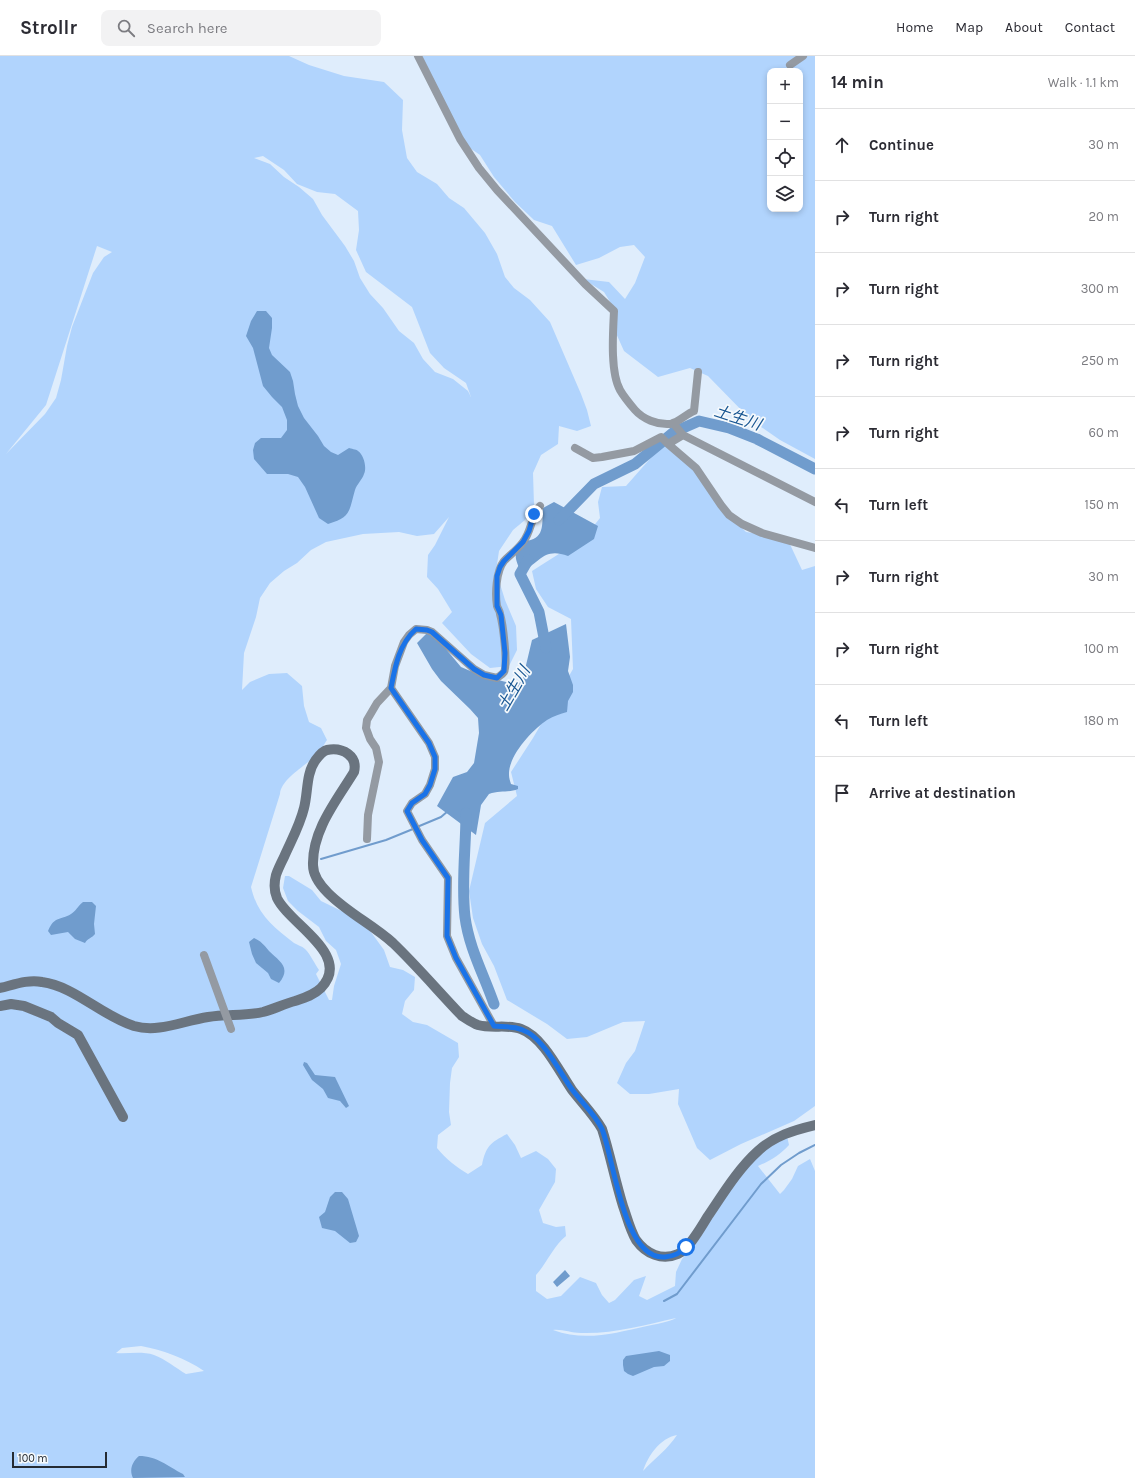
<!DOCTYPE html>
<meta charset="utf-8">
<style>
body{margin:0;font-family:Karla,"Noto Sans JP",sans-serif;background:#f2f2f3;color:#2b2b33}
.controls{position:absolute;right:12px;top:12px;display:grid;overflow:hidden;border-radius:8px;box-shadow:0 2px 6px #0003}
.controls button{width:36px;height:36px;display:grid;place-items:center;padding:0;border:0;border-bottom:1px solid #e1e1e2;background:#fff;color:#2b2b33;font:20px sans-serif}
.scale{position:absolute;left:12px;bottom:10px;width:95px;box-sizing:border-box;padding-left:4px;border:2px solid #252b33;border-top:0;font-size:11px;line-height:14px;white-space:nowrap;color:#252b33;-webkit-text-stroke:3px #f5f9fc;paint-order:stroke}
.stop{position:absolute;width:12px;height:12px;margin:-9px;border:3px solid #1a73e8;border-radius:50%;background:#fff}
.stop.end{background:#1a73e8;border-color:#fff;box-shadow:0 1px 4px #0008}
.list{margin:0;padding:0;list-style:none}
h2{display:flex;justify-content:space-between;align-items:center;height:52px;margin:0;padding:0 16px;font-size:17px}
h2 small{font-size:13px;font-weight:400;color:#7c7c81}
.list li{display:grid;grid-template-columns:26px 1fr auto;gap:12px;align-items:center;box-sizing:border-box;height:72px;padding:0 16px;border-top:1px solid #e1e1e2}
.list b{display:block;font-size:15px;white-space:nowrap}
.list em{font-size:13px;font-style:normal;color:#7c7c81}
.icon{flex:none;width:22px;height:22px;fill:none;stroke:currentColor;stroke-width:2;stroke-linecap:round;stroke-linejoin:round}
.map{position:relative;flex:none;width:815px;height:1422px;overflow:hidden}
header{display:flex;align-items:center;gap:24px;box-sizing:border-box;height:56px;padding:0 20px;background:#fff;border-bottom:1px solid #e1e1e2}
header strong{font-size:19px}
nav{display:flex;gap:22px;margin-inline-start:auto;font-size:14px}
.search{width:280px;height:36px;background:#f2f2f3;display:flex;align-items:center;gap:10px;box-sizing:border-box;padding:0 14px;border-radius:8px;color:#7c7c81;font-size:15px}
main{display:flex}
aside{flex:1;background:#fff}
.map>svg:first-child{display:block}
.green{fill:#b1d4fd;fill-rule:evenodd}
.water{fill:#709ccd}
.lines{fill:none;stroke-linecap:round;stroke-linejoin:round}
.stream{stroke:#709ccd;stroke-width:2}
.river{stroke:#709ccd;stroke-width:11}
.street{stroke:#949aa2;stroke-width:8}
.secondary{stroke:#6a747f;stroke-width:10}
.street-bridge{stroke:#949aa2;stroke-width:8}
.route{stroke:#1a73e8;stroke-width:5}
.labels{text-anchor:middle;stroke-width:3.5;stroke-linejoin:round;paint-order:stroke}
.water-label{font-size:16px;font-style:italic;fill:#185692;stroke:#f5f9fc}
</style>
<header>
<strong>Strollr</strong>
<div class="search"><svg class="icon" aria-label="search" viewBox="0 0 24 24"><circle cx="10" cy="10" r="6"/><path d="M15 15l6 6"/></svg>Search here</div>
<nav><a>Home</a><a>Map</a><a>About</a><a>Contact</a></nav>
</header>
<main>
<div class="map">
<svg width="815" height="1422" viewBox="0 0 815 1422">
<rect width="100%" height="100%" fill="#dfedfc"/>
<path class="green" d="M0 0H289L309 9 344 20 384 26 403 44 402 74 407 102 417 116 437 128 449 142 464 152 485 177 497 198 505 221 514 232 530 244 550 266 581 338 587 354 591 370 577 375 559 370 558 388 541 399 533 417 534 449 525 464 513 474 499 495 496 515 505 544 516 570 517 594 509 610 490 612 471 598 442 567 452 556 438 533 427 521 428 499 435 489 449 461 434 478 417 480 399 476 363 478 326 486 311 494 297 507 284 515 270 527 260 542 256 561 244 597 242 634 250 626 269 618 287 617 302 630 304 650 309 666 321 672 327 684C324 688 322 694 318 697 309 708 281 722 280 738L251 831C257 858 273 871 294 887 297 889 302 890 305 893 311 899 314 907 319 914L316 918 329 944H332L334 930 341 908 336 894 326 885 319 871 298 855 288 845 283 832 285 820H289L312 834 321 845 358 863 368 872 384 894 390 911 403 914 415 921 414 934 405 945 402 958 413 966 427 969 458 987 459 1001 452 1012 450 1027 449 1056 451 1069 438 1079 437 1092C446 1103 456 1111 468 1118L482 1109C486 1090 490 1087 507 1078L515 1089 521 1102 536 1095 548 1103 556 1113 555 1126 539 1154 543 1167 556 1171 565 1170 566 1180C554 1189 547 1207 536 1219V1235L547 1243 561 1240 580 1221 596 1227 602 1239 609 1247 615 1244 634 1224 646 1220 639 1240 647 1244 675 1230 676 1216 682 1203 699 1183 751 1100 787 1080 789 1089C780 1099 770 1105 758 1110L780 1138 784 1134 792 1123 798 1110 810 1103 815 1115V1422H0ZM263 100 284 114 297 128 317 136 335 138 358 155 359 174 356 194 366 216 412 251 430 297 444 312 466 327 471 341 468 335 453 323 435 316 423 303 414 287 399 275 383 252 370 238 360 222 354 205 345 190 322 159 313 143 299 131 284 121 270 108 254 102ZM97 190 112 196 104 201 93 217 72 271 67 290 61 324 56 342 45 358 6 398 46 349ZM676 1262C669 1266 656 1268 647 1270 615 1277 585 1286 553 1274 562 1273 571 1277 581 1277 613 1278 645 1269 676 1262ZM141 1290C163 1294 185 1302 204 1315L186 1318C176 1312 165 1303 154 1299 142 1295 128 1298 116 1297L122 1292ZM677 1379C668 1393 654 1403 643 1415 648 1400 660 1382 677 1379Z
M418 0H815V403L780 384 751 364 708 320 690 312 658 321 624 295 615 275V254L604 236 583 223 609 226 625 243 635 227 645 201 634 189 620 191 599 202 576 209 552 170 534 164 515 146 494 121 480 99 457 83ZM770 15H800V153H770Z
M663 388 686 401 720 450 746 476 787 482 802 514 815 510V1050L794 1065 741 1088 710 1104 697 1092 678 1048 679 1033 649 1038H630L617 1027 626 1007 635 995 645 965 623 966 587 981 567 983 547 968 507 944 494 910 482 888 473 862 469 835 485 767 517 740 511 716 533 682 573 613 571 563 548 551 536 533 532 515 584 482 600 462 598 446 602 431 626 430Z"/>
<path class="water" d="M257 255H266L272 262V272L269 292 272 299 290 316 293 325 295 338 298 350 304 362 318 380 324 390 331 396 338 399 349 392C351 393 356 393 358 395 364 399 367 412 364 418 362 424 357 428 355 434 349 454 352 461 328 468L319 462 305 431 298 421 288 418H267L254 403 253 394 255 387 261 382H281L287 374V364L282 351 272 341 263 330 253 292 246 280 251 265Z
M554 446 598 470 594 483 568 500C544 491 540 506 521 517 515 501 512 498 524 485 545 484 542 469 543 452Z
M566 568 570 601 568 615 573 629V636L568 645 567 656C560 658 554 660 547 664 532 674 508 700 509 719 509 722 510 725 511 728L518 730V733C509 737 500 734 489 738L481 749 476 779 437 750 453 721 467 716 474 707 479 677 478 662 470 653 441 625 432 613 417 587 430 574 461 611 482 620 514 628 522 626 532 584Z
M83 846H92L96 850 94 868 95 878C92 882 88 882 85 887L75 883 68 876 51 879 48 875C55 859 60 865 71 858 76 855 77 851 83 846Z
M254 882C261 885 264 889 269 895 279 905 292 911 279 927L271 923 268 917 256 907 252 898 249 886Z
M304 1006 307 1007 315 1019 335 1021 349 1050 346 1052 340 1045 328 1042 323 1033 312 1024 303 1009Z
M335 1136H342L348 1143 359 1180 356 1186 350 1187 335 1175 322 1172 319 1161 325 1156 330 1141Z
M565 1214 570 1220 557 1231 553 1226Z
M659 1295 670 1299V1305L664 1310 654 1311 633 1320 628 1318 624 1315 623 1309V1304L626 1300Z
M139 1400C157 1400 167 1410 183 1418L185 1421 133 1422C129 1414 132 1406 139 1400Z"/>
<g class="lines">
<path class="stream" d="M417 771 441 761 448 755
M321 803 386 784 413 773
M664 1245 677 1238 761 1128 781 1109 799 1097 815 1089"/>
<path class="river" d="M559 464 594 428 635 408 674 376 699 365 729 372 757 383 815 413
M528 504 520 518 539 556 546 592
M466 757C466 792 461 827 465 861 469 892 484 919 494 948"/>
<path class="street" d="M418 0 460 83 479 112 497 134 585 228 614 255C613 276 610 316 620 334 624 341 629 347 635 354 643 363 657 369 670 368 678 367 686 358 694 355L698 316
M790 9 803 0
M683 379 815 446
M668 388 683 379 673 367
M575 392 593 402 602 401 634 395 661 381 668 388 696 412 721 449 729 459 742 468 762 477 815 492
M391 632 429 687 435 701V713L430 729 425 738 412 747 407 755 422 784 448 822 447 880 456 902 494 970
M367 783 368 759 379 706 376 692 370 683 366 672 367 664 377 647 391 632 395 610 404 586 409 579 416 573 427 574 432 576 474 613 484 619 497 622C499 620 502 619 504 616 508 608 503 568 500 558 500 555 498 553 497 550 495 538 496 515 504 505 510 499 518 493 523 486 532 474 530 463 540 450"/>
<path class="secondary" d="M0 932C13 929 28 923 42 926 74 930 102 960 134 970 159 977 182 965 208 961 226 958 246 960 263 956 274 953 284 948 295 945 304 942 314 939 321 932 353 899 289 868 277 842 274 835 274 827 276 819 278 813 281 807 284 801 291 785 300 769 304 752 308 737 306 718 315 705 318 701 322 695 327 694 343 691 358 700 354 716 337 744 312 774 313 809 313 820 321 830 328 837 348 857 373 869 393 887 417 910 439 936 462 960 467 963 472 967 478 969 492 973 508 968 521 973 543 981 559 1015 572 1034 582 1047 594 1059 602 1073 610 1098 615 1124 623 1150 627 1161 630 1174 636 1184 646 1198 662 1205 678 1198 689 1193 701 1171 708 1160 723 1138 738 1113 758 1095 774 1080 794 1074 815 1069
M0 950 11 948 24 950 51 961 58 967 78 979 123 1061"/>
<path class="street-bridge" d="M204 899 231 973"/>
</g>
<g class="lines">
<path class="route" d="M534 458 529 475 523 486 504 505 500 511 497 520V550L501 559 505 597 504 615 497 622 484 619 474 613 432 576 427 574 416 573C399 588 395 611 391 632L429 687 435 701V713L430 729 425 738 412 747 407 755 422 784 448 822 447 880 456 902 494 970C506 971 518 970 529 977 546 988 559 1015 571 1032 581 1046 595 1058 602 1073 614 1102 623 1205 665 1201 675 1200 680 1197 686 1191"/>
</g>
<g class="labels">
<g class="water-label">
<text transform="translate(738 361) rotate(18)" y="6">土生川</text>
<text transform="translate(513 632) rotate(-60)" y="6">土生川</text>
</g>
</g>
</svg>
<div class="controls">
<button>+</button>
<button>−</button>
<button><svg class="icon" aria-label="locate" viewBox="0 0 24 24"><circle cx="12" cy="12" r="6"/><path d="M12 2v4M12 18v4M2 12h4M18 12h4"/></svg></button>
<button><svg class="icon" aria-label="layers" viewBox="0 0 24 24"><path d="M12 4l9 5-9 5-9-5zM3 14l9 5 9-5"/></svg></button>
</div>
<div class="scale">100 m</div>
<div class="stop" style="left:686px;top:1191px"></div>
<div class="stop end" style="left:534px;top:458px"></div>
</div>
<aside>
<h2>14 min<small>Walk · 1.1 km</small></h2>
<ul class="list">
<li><svg class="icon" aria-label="ahead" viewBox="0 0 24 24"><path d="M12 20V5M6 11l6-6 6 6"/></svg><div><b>Continue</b></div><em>30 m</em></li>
<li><svg class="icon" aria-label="right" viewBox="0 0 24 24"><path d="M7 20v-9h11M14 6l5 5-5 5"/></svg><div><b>Turn right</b></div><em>20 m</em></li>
<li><svg class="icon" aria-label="right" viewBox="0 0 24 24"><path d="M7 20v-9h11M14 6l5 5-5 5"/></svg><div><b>Turn right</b></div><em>300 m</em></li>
<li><svg class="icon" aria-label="right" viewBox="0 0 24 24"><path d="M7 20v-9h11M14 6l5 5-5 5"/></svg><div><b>Turn right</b></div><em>250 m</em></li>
<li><svg class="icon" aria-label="right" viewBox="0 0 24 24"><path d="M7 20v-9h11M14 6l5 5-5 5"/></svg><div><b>Turn right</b></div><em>60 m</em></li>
<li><svg class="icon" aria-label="left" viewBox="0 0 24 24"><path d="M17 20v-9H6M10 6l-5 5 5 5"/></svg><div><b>Turn left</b></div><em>150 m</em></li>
<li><svg class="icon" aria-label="right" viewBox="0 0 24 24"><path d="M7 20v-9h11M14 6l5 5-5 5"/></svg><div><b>Turn right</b></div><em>30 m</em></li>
<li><svg class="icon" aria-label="right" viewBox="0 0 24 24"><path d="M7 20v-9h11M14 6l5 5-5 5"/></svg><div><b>Turn right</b></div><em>100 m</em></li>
<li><svg class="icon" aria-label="left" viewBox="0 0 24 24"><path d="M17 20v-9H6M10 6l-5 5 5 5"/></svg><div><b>Turn left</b></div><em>180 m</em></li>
<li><svg class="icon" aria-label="arrive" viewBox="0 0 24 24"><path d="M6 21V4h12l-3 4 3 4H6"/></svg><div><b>Arrive at destination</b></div></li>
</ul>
</aside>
</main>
